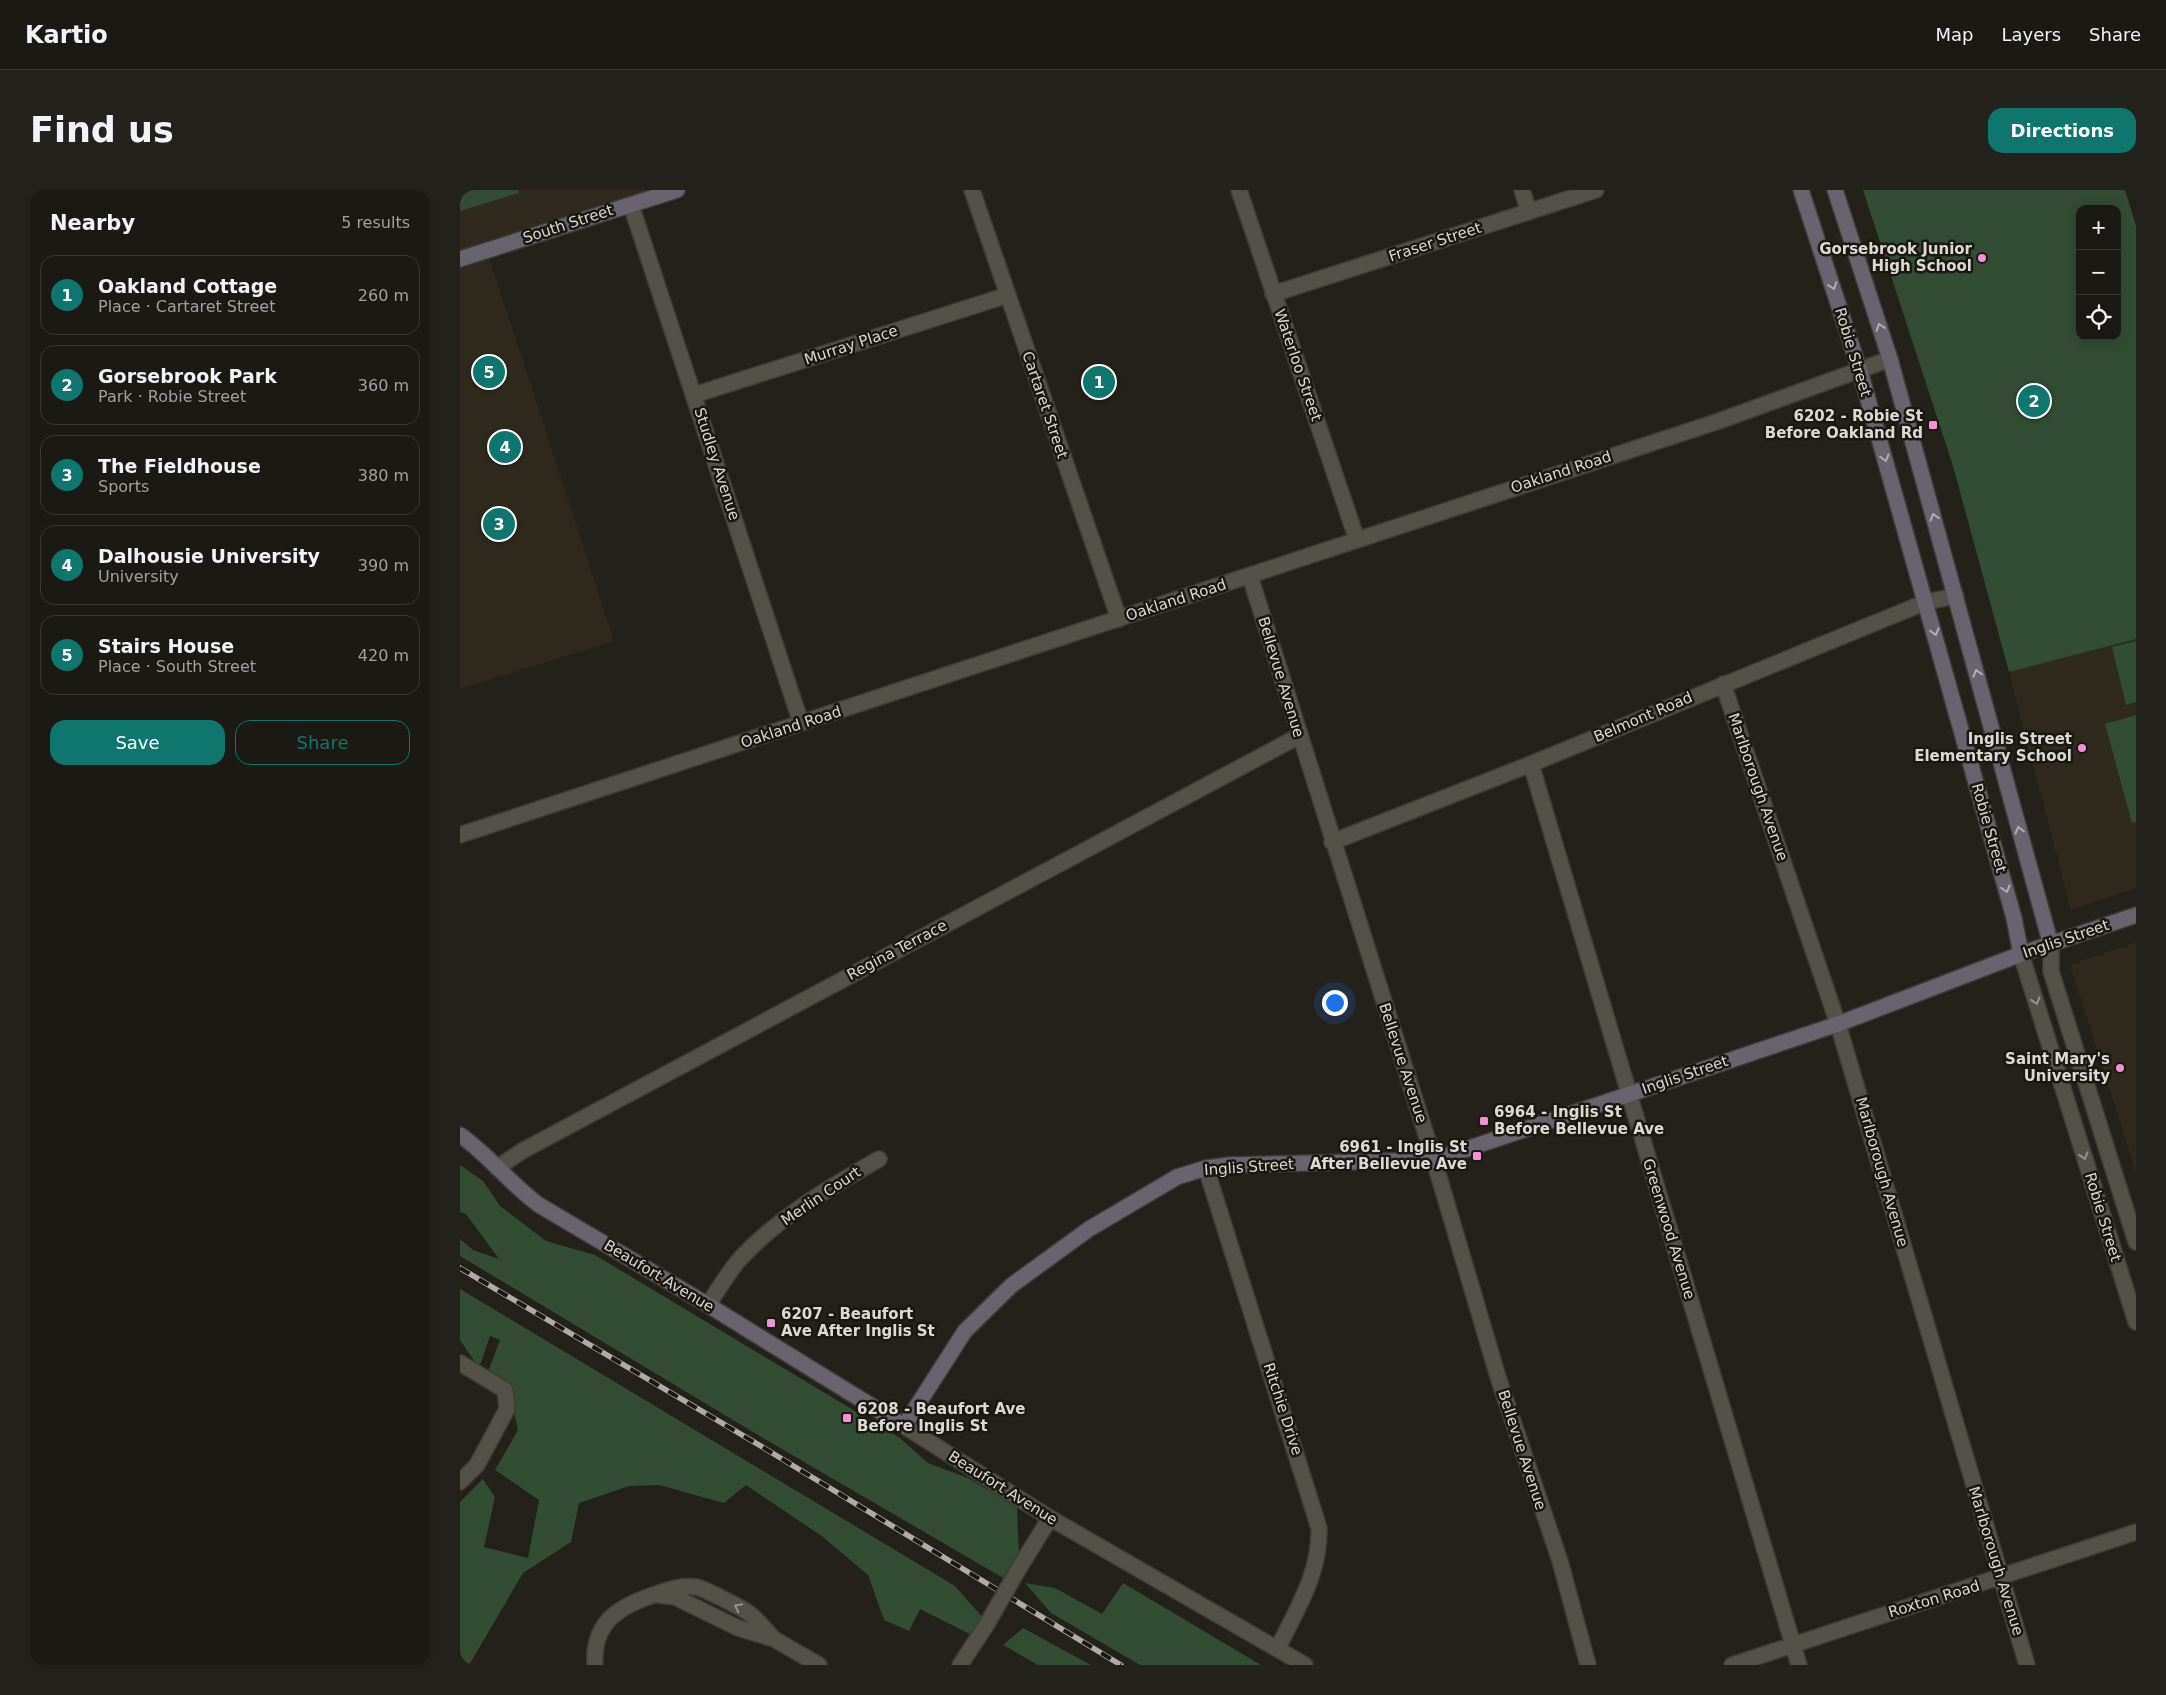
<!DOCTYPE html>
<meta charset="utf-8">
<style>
body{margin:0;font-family:"DejaVu Sans",sans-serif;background:#24221d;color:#f1f3f6}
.controls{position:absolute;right:15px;top:15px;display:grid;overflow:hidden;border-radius:10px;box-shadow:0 2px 12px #0003}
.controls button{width:45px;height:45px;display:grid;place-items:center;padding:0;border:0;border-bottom:1px solid #393834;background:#1b1914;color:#f1f3f6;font:25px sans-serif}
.you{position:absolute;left:874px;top:812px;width:18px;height:18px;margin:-12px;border:4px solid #fff;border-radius:50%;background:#1a73e8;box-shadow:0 0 0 8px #1a73e833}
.badge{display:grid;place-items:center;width:32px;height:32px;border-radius:50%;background:#0f766e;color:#fff;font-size:16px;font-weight:700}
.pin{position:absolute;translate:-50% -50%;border:2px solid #fff;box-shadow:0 1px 5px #0006}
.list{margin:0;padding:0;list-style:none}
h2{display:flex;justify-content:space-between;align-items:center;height:65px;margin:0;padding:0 20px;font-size:21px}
h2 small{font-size:16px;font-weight:400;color:#a0a0a0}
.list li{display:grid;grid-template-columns:32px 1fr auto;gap:15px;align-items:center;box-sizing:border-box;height:80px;margin:0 10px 10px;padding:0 10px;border:1px solid #393834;border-radius:15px}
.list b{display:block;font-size:19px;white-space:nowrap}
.list p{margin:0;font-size:16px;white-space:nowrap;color:#a0a0a0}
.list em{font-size:16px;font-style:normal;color:#a0a0a0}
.actions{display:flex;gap:10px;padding:15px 20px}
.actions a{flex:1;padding:11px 0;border:1px solid #0f766e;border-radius:15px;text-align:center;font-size:18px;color:#0f766e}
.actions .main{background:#0f766e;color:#fff}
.icon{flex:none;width:28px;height:28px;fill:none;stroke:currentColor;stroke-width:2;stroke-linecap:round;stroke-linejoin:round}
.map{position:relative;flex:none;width:1676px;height:1475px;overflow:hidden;border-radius:15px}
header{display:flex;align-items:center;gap:30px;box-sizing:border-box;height:70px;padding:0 25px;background:#1b1914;border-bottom:1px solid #393834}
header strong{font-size:24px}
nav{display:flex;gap:28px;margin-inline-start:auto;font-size:18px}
.intro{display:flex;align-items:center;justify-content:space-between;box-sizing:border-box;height:120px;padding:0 30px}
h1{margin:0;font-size:35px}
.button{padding:12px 22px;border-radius:15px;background:#0f766e;color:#fff;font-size:18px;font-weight:700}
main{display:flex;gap:30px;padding:0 30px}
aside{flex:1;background:#1b1914;border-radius:15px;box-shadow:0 2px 12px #0003}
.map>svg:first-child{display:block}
.built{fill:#2f2a1d}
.green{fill:#334c34;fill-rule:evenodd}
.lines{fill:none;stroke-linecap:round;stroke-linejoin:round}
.street-casing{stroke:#3e3c37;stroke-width:18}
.secondary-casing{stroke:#3e3c37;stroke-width:18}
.street{stroke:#545148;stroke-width:15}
.secondary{stroke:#696370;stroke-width:15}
.rail-casing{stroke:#afaca7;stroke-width:5.5}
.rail{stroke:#1b1811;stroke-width:4;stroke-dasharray:11;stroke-linecap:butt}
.street-bridge-casing{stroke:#3e3c37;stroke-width:18;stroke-linecap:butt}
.street-bridge{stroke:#545148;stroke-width:15}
.oneway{stroke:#b3b0b1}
.oneway2{stroke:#98958e}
.poi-dot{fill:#f491d4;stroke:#1b1811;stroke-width:2}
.labels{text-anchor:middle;stroke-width:5;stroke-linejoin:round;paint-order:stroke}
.street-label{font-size:15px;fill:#dbd9d4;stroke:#1b1811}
.poi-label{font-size:15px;font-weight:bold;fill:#dbd9d4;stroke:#1b1811;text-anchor:end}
</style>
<header>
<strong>Kartio</strong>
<nav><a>Map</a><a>Layers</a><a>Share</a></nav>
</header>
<div class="intro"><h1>Find us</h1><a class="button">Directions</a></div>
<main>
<aside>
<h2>Nearby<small>5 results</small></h2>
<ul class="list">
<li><span class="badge">1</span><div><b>Oakland Cottage</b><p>Place · Cartaret Street</p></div><em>260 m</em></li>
<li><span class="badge">2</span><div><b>Gorsebrook Park</b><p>Park · Robie Street</p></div><em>360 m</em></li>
<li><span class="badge">3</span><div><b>The Fieldhouse</b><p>Sports</p></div><em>380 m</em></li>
<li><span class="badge">4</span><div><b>Dalhousie University</b><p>University</p></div><em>390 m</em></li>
<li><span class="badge">5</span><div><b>Stairs House</b><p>Place · South Street</p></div><em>420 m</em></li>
</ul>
<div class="actions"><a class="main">Save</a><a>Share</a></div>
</aside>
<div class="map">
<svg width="1676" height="1475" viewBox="0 0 1676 1475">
<rect width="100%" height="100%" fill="#24211a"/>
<path class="built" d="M0 0H211L28 64 154 451 0 499Z
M1676 449V698L1611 720 1549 482Z
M1676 753V982L1610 775Z"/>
<path class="green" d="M0 0H58L59 3 0 21Z
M1403 0H1665L1676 36V449L1549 482 1493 276ZM1620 19H1657V146H1620Z
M1676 451V512L1666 515 1652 457Z
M1676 525V632L1672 633 1645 534Z
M0 975 23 991 40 1016 86 1051 135 1065 440 1248 468 1273 508 1288 557 1317 559 1363 545 1389 303 1248 0 1066V1049L13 1060 39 1069 6 1024 0 1022Z
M0 1099 495 1396 523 1428 512 1445 460 1419 449 1441 424 1430 408 1385 363 1347 286 1295 264 1313 199 1295 169 1296 119 1313 111 1352 63 1383 9 1475H0V1312L23 1289 35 1307 24 1357 68 1368 79 1310 35 1280 58 1240 48 1195 28 1182 40 1150 30 1146 19 1178 0 1150Z
M565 1393 595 1398 642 1424 663 1393 801 1475H680L591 1423Z
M563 1438 631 1475H578L543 1455Z"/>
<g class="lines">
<g class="street-casing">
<path id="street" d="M512 0 659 429
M779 0 897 350
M1062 0 1069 22
M171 15 341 533
M813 104 1136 0
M234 205 548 105
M790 386 974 970 1038 1187 1100 1371 1128 1475
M1263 494 1378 834 1567 1475
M1071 574 1339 1475
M0 645 1259 231 1430 169
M872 652 1071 574 1466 412 1496 406
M1591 755V781L1676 1052
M1561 764 1676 1132
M37 978 62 961 839 546
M746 978 859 1338C860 1384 837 1418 818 1458
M248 1115C258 1100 267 1084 279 1070 318 1027 369 998 419 969
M0 1173 45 1200 47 1219 17 1275 0 1292
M444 1236 590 1328 845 1475
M558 1380 590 1328
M199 1405 215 1407 278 1438 314 1449 359 1475
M135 1475C132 1430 162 1415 199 1403 211 1399 223 1395 236 1397 243 1398 284 1419 290 1424 299 1431 306 1441 314 1449
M500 1475 527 1434
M1272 1475 1676 1342"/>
</g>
<g class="secondary-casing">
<path id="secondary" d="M1341 0 1400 181 1554 728 1561 764
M1375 0 1430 169 1591 755
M0 69 217 0
M0 945C29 965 50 994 79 1015L248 1115 444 1236 505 1141 552 1095 629 1039 717 987 746 978 769 975 974 970 1378 834 1561 764 1676 725"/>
</g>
<use href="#street" class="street"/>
<use href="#secondary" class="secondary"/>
<g class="rail-casing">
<path id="rail" d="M0 1078 304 1258 661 1475"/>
</g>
<use href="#rail" class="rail"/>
<g class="street-bridge-casing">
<path id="street-bridge" d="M527 1434 558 1380"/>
</g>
<use href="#street-bridge" class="street-bridge"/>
</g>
<defs><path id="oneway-chevron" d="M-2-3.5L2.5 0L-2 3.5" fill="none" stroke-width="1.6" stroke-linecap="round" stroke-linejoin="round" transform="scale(1.25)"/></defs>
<g class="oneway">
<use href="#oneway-chevron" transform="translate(1373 96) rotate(72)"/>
<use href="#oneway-chevron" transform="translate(1420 137) rotate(-108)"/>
<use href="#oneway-chevron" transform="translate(1425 268) rotate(74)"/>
<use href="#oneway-chevron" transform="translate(1474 327) rotate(-105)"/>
<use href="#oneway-chevron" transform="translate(1475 442) rotate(74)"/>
<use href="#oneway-chevron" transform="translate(1517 483) rotate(-105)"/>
<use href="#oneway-chevron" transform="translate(1559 640) rotate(-105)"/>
<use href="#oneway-chevron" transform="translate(1546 699) rotate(74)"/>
</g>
<g class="oneway2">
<use href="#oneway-chevron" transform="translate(1576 811) rotate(73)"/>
<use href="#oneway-chevron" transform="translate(1624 966) rotate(73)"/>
<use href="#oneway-chevron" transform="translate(278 1417) rotate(-153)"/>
</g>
<g class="poi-dot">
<circle cx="1522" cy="68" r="5"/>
<rect x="1468" y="230" width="10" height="10" rx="2.5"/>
<circle cx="1622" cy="558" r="5"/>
<circle cx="1660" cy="878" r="5"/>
<rect x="1019" y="926" width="10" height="10" rx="2.5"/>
<rect x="1012" y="961" width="10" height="10" rx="2.5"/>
<rect x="306" y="1128" width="10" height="10" rx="2.5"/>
<rect x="382" y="1223" width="10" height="10" rx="2.5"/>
</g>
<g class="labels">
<g class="street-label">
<text transform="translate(108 34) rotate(-18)" y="5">South Street</text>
<text transform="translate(975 52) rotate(-18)" y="5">Fraser Street</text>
<text transform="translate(391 155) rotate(-18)" y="5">Murray Place</text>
<text transform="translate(1393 162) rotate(73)" y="5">Robie Street</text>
<text transform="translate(838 175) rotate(71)" y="5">Waterloo Street</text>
<text transform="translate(585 215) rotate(71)" y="5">Cartaret Street</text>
<text transform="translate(257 274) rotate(72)" y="5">Studley Avenue</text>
<text transform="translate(1101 282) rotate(-18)" y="5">Oakland Road</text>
<text transform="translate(716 410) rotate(-18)" y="5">Oakland Road</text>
<text transform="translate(821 487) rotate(73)" y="5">Bellevue Avenue</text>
<text transform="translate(1183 527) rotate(-23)" y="5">Belmont Road</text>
<text transform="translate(331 537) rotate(-18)" y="5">Oakland Road</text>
<text transform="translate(1298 597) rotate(71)" y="5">Marlborough Avenue</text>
<text transform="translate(1529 638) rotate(74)" y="5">Robie Street</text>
<text transform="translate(1606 749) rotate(-19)" y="5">Inglis Street</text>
<text transform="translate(437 760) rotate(-28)" y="5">Regina Terrace</text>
<text transform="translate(943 873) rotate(72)" y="5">Bellevue Avenue</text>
<text transform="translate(1225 885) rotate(-19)" y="5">Inglis Street</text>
<text transform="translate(789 977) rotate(-4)" y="5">Inglis Street</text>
<text transform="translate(1422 982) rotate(74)" y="5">Marlborough Avenue</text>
<text transform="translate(361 1006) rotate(-34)" y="5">Merlin Court</text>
<text transform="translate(1643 1027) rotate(73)" y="5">Robie Street</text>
<text transform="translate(1209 1039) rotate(73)" y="5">Greenwood Avenue</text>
<text transform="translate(199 1086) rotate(31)" y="5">Beaufort Avenue</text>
<text transform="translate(823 1219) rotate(72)" y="5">Ritchie Drive</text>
<text transform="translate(1062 1260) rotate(72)" y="5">Bellevue Avenue</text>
<text transform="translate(543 1298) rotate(32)" y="5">Beaufort Avenue</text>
<text transform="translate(1536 1371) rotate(73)" y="5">Marlborough Avenue</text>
<text transform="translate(1474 1409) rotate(-17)" y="5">Roxton Road</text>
</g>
<g class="poi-label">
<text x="1512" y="64">Gorsebrook Junior<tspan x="1512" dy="17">High School</tspan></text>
<text x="1463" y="231">6202 - Robie St<tspan x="1463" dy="17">Before Oakland Rd</tspan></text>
<text x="1612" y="554">Inglis Street<tspan x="1612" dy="17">Elementary School</tspan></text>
<text x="1650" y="874">Saint Mary's<tspan x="1650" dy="17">University</tspan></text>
<text x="1034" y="927" text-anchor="start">6964 - Inglis St<tspan x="1034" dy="17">Before Bellevue Ave</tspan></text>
<text x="1007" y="962">6961 - Inglis St<tspan x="1007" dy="17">After Bellevue Ave</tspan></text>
<text x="321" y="1129" text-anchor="start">6207 - Beaufort<tspan x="321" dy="17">Ave After Inglis St</tspan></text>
<text x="397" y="1224" text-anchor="start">6208 - Beaufort Ave<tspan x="397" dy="17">Before Inglis St</tspan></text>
</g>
</g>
</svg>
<div class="controls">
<button>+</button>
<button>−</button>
<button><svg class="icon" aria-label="locate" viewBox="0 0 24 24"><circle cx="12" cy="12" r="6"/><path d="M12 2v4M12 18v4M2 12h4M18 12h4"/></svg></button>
</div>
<div class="you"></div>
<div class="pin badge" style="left:639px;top:192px">1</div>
<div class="pin badge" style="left:1574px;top:211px">2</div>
<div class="pin badge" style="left:39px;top:334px">3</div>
<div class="pin badge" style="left:45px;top:257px">4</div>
<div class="pin badge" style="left:29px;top:182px">5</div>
</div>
</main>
